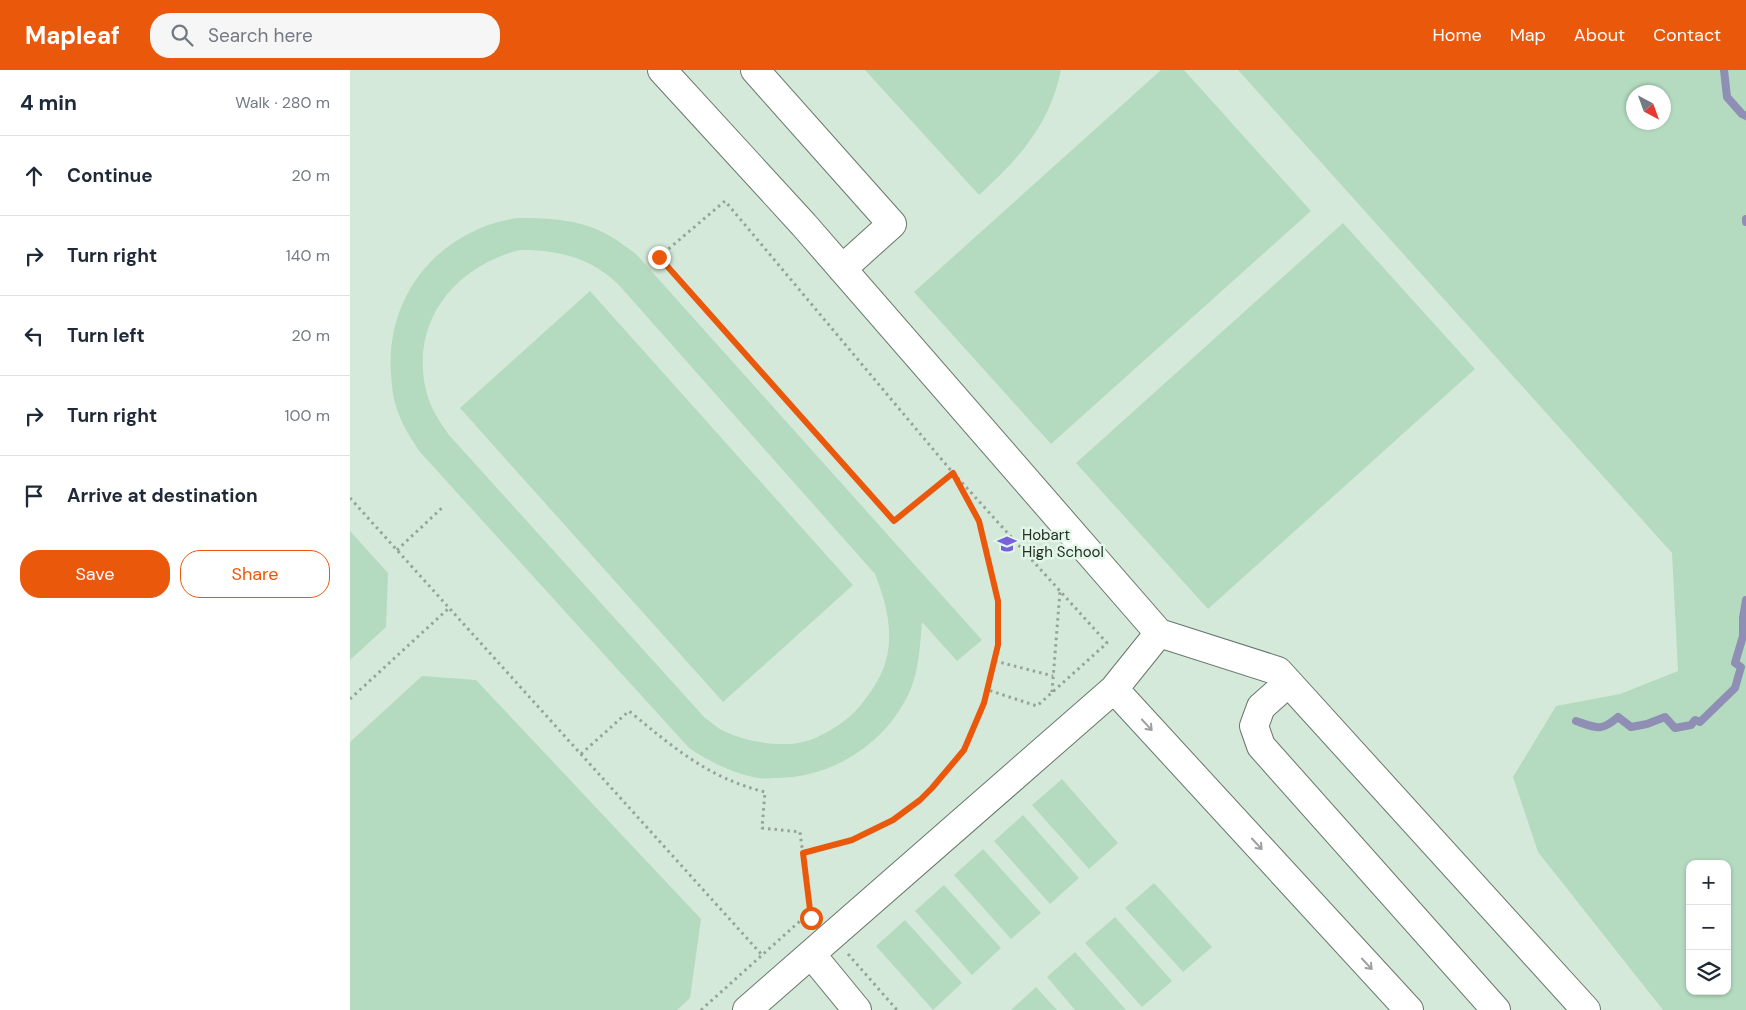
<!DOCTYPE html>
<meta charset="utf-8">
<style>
body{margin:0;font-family:"DM Sans",sans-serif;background:#f6f6f7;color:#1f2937}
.controls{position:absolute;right:15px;bottom:15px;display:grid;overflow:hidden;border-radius:10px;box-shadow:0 1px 4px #0004}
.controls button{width:45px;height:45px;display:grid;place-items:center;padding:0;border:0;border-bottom:1px solid #e0e1e3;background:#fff;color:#1f2937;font:25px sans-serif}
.compass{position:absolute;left:1276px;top:15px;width:45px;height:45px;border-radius:50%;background:#fff;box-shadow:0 1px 4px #0004;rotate:139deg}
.stop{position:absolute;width:15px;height:15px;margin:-11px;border:4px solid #ea580c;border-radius:50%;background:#fff}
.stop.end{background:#ea580c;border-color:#fff;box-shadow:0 1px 5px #0008}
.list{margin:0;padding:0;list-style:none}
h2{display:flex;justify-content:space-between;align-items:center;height:65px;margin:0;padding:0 20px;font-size:21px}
h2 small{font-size:16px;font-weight:400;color:#747a83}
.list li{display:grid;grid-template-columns:32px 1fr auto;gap:15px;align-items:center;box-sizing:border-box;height:80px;padding:0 20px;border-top:1px solid #e0e1e3}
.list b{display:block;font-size:19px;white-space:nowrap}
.list em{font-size:16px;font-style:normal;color:#747a83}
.actions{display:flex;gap:10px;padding:15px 20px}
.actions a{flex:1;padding:11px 0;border:1px solid #ea580c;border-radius:20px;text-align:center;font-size:18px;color:#ea580c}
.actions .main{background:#ea580c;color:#fff}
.icon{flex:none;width:28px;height:28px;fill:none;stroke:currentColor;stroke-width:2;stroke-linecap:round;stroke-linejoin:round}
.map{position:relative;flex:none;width:1396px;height:940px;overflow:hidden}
header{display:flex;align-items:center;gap:30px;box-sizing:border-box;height:70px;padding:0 25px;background:#ea580c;color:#fff}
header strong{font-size:24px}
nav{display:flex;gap:28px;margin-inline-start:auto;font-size:18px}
.search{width:350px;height:45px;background:#f6f6f7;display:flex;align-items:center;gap:12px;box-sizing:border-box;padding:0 18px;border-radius:20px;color:#747a83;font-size:19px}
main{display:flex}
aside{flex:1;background:#fff}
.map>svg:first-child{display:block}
.green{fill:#b4dbbf;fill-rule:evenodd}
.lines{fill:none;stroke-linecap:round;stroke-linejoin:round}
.stream{stroke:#8f8eb5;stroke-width:8}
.minor-casing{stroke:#66786b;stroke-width:30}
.path{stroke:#95a499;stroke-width:3;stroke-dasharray:2.5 4;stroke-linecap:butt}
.minor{stroke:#fff;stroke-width:28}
.oneway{stroke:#9da09e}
.route{stroke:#ea580c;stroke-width:6}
.labels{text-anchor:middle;stroke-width:5;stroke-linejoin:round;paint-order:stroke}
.poi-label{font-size:15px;fill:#252d27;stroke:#e2f7e7;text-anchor:start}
</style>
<header>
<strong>Mapleaf</strong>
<div class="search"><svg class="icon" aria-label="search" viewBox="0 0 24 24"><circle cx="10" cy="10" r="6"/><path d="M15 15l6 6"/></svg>Search here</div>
<nav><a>Home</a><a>Map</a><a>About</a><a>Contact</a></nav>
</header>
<main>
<aside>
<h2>4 min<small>Walk · 280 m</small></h2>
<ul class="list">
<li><svg class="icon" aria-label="ahead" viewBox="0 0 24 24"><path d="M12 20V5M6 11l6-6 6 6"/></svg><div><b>Continue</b></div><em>20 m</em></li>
<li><svg class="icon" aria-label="right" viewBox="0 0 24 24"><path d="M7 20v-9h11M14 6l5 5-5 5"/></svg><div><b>Turn right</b></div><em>140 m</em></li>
<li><svg class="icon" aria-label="left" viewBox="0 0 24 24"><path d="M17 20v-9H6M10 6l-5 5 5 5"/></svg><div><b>Turn left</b></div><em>20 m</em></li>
<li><svg class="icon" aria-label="right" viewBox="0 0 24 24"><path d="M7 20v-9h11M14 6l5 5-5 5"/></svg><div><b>Turn right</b></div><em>100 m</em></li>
<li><svg class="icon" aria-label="arrive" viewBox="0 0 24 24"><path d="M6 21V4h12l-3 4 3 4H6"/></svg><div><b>Arrive at destination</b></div></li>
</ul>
<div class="actions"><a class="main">Save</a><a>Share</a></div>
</aside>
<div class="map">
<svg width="1396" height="940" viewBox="0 0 1396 940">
<rect width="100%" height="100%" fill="#d5e9da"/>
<path class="green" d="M515 0H711C700 54 669 89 629 125Z
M811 0H834L961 141 701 374 564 222Z
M888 0H1396V940H1313L1188 782 1163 707 1206 636 1270 624 1328 601 1322 483ZM1284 22H1314V52H1284ZM1340 794H1377V921H1340Z
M167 148C199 148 231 149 260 166 269 171 277 178 286 184L632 570 607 591 572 552C570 576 569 601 559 623 535 674 483 707 428 708 422 708 415 709 409 708 384 704 360 692 339 678L70 382C62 370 53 357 48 342 43 330 42 317 41 305 35 225 89 160 167 148ZM170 180C209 180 239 187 268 214L525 504C535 529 543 558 537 586 533 605 522 621 510 636 497 651 479 663 460 670 436 679 396 672 374 661 367 658 361 652 355 648L99 365C90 352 81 339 77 324 58 254 104 196 170 180Z
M993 153 1125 299 858 539 726 393Z
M240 221 503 515 373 632 110 338Z
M0 461 38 503 36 557 0 590Z
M72 606 126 610 351 849 340 928 327 940H0V672Z
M712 709 768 773 739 799 682 735Z
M673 745 729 808 700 834 644 771Z
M633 779 691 843 661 869 604 805Z
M804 813 862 877 833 902 775 838Z
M594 815 651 878 622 905 565 841Z
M765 847 822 911 792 937 735 873Z
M555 850 612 913 583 940 526 876Z
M725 882 776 940H725L697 907Z
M686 917 707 940H661Z"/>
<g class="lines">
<path class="stream" d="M1374 0 1377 27 1392 44 1396 46
M1396 149V152
M1226 651C1246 658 1251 662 1268 647L1281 657 1297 654 1315 647 1325 658 1341 655 1345 650 1350 652 1385 618 1391 597 1385 593 1393 566V548L1396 530"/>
<g class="minor-casing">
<path id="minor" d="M312 0 454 155 809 563 928 601 1236 940
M405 0 542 154 492 199
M938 613 911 637 904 656 911 676 1146 940
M764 619 1059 940
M461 884 764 619 809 563
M397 940 461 884 507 940"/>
</g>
<path class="path" d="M603 403 544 451 309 187 375 131 603 403 607 407 757 573 687 636 638 620
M0 428 412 885
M47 480 94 436
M645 591 703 606
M702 622 710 521
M0 629 99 538
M231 684 279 641C323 677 358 708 415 722L412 758 450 762 461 847
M453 783 502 771 543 750 570 730 582 718 614 679 635 633 648 575V531L629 451 609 413
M498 884 547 940
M351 940 460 842"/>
<use href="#minor" class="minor"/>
</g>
<defs><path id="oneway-shaft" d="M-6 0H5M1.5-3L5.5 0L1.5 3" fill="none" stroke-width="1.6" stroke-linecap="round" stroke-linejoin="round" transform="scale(1.25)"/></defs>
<g class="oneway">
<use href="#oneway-shaft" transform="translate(797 655) rotate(47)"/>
<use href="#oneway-shaft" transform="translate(907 774) rotate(47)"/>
<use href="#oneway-shaft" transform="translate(1017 894) rotate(47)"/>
</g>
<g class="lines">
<path class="route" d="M309 187 544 451 603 403 629 451 648 531V575L634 633 614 680 582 718 570 730 543 750 502 770 453 783 461 848"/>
</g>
<defs>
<g id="school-bare" transform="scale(1.5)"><path d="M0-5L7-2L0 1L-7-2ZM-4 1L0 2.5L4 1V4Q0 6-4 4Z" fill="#7860db" stroke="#e2f7e7" stroke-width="2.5" paint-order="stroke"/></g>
</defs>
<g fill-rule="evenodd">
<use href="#school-bare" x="657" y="474"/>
</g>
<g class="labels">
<g class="poi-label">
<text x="672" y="470">Hobart<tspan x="672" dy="17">High School</tspan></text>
</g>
</g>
</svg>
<div class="controls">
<button>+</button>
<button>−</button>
<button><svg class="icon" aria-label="layers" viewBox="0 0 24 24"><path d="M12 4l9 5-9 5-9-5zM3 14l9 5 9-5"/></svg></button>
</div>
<svg class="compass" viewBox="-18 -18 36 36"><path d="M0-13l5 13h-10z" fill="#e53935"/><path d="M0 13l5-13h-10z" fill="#747a83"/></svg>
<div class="stop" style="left:461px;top:848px"></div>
<div class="stop end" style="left:309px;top:187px"></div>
</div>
</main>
